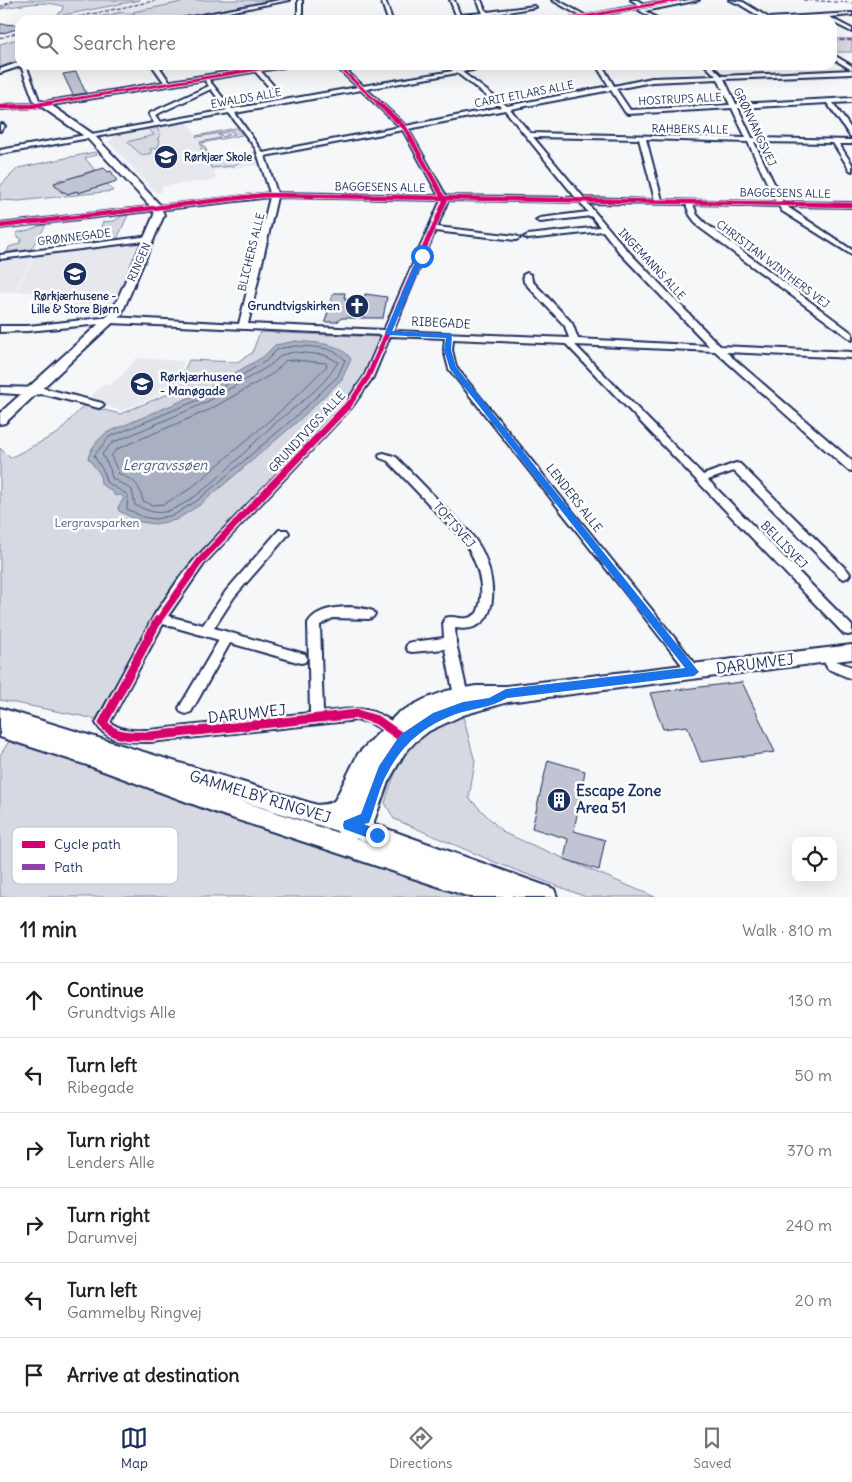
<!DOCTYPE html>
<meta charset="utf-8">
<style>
body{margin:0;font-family:Delius,sans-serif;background:#f2f2f2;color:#202124}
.controls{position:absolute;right:15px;bottom:15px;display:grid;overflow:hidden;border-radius:10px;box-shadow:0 5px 20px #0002}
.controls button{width:45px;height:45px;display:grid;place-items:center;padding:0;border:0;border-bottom:1px solid #e0e0e0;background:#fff;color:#202124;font:25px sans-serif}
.stop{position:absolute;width:15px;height:15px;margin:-11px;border:4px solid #1a73e8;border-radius:50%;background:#fff}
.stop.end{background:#1a73e8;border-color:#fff;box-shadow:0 1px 5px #0008}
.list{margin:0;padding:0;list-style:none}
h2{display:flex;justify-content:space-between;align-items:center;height:65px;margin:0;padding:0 20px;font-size:21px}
h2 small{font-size:16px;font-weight:400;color:#757577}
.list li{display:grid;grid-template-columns:32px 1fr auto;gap:15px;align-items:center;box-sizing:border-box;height:75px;padding:0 20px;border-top:1px solid #e0e0e0}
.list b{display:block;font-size:19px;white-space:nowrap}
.list p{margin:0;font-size:16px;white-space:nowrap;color:#757577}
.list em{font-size:16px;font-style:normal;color:#757577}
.icon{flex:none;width:28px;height:28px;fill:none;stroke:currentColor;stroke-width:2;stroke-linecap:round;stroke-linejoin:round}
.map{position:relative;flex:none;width:852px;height:897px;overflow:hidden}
.search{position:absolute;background:#fff;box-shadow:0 5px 20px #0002;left:15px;right:15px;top:15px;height:55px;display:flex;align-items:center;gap:12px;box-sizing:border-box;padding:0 18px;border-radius:15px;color:#757577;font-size:19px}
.sheet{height:515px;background:#fff}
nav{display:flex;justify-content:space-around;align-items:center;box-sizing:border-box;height:70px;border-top:1px solid #e0e0e0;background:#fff;font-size:14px;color:#757577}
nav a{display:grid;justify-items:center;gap:2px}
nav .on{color:#1b2f5e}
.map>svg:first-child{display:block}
.built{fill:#e6e8ee}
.green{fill:#d6d9e2;stroke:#7884a0}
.water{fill:#a9b0c1;stroke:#707c99}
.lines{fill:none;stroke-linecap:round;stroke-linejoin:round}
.shore{stroke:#546386;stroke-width:1}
.building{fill:#c0c4d3;stroke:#1b2f5e}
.street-casing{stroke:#1b2f5e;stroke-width:4}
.secondary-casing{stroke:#1b2f5e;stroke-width:4}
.street{fill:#fff;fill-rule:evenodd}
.secondary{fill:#fff;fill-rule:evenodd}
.rail{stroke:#1b2f5e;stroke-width:1;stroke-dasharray:4 2;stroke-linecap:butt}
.quiet{stroke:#8e44ad;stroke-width:2.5;stroke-dasharray:5 2.5;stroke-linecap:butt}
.cycleway-far4-casing{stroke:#fff;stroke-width:5}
.cycleway-far3-casing{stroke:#fff;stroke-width:6}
.cycleway-far2-casing{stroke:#fff;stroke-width:8}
.cycleway-far1-casing{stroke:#fff;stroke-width:10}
.cycleway-casing{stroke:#fff;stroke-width:12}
.cycleway-far4{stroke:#d6006c;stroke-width:3}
.cycleway-far3{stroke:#d6006c;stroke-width:4.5}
.cycleway-far2{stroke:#d6006c;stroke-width:5}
.cycleway-far1{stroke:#d6006c;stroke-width:7}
.cycleway{stroke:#d6006c;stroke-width:9}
.route{fill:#1a73e8}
.labels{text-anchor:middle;stroke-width:5;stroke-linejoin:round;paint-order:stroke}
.far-street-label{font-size:11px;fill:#1b2f5e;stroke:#fff}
.far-poi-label{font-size:11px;font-weight:bold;fill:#1b2f5e;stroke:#fff;text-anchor:start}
.poi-label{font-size:12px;font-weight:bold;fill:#1b2f5e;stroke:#fff;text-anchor:end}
.street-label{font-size:12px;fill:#1b2f5e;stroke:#fff}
.park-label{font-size:12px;fill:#4a5a7f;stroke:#fff}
.water-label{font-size:14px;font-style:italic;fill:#4d5c81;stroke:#fff}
.near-street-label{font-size:15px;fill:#1b2f5e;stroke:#fff}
.near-poi-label{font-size:15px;font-weight:bold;fill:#1b2f5e;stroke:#fff;text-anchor:start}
.key{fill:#fff;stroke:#bbc1cf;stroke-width:1}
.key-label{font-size:14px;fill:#1b2f5e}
</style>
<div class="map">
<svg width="852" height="897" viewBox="0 0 852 897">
<rect width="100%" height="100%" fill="#f6f7f9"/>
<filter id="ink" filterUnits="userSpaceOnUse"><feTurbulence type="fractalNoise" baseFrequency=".02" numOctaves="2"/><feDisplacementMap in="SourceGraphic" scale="10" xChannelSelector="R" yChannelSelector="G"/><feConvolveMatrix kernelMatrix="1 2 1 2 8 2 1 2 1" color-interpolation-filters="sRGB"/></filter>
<g filter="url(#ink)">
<path class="built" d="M146 0H192L165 7 83 20H51Z
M187 121 196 135 236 128 242 135 202 143 211 158 255 153 258 165 214 170 216 180 162 186V192L156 193 108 142 113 138 111 134Z
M139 244 109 315H43L55 292H15L34 257Z
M33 257 14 292H0V262Z
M137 358 185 361 173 389 122 411 102 405V401L89 398 104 384 109 385 123 374Z"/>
<path class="green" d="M15 0H140L54 17 62 11 63 6C43 0 21 5 0 9Z
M192 0H275L165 20H83L123 12 135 14 133 12Z
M20 38V61L0 68V44Z
M832 39H852V52H832Z
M156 127 161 135 157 139 160 140 158 148 150 149 152 153 142 155 127 142 154 135 149 129Z
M236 128 242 135 202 143 211 158 255 153 257 159 237 158 242 160 233 166 211 168 210 163 218 162 204 154 206 151 200 150 202 148 200 142 220 138 218 134H220L223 137 227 136 226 135 235 134 233 131 197 137 196 136Z
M95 152 97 155 85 158 95 170 65 180 64 179 58 180 59 182 54 184 61 192H65L67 194 77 191 78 193 107 184 113 191 19 201 0 200V186L18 168Z
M128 215 117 239 106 242 105 239 94 242V238L104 235 107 229 101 226 103 222 114 221 122 216Z
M46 225 31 249 18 253V250L7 253 9 247 19 244 22 239 16 236 18 232C29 232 35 226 46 225Z
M260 332 381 337 364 375 344 404 313 438 222 530 178 580 160 604 96 719 0 700V448L10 458 58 433 84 405 120 414 175 391 189 360 237 362 252 353Z
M462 712 475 762 469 798 504 833 655 897H586L497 863 394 819 385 803C393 776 403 748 428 730 438 723 451 718 462 712Z
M10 740 470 897H0V755Z"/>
<path class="water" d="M296 341C314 343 340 342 351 359L342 379 297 422 201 504 176 520 155 524 141 522 119 511 118 507 124 498 121 495 115 496 112 491 101 484 100 474 88 458C91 447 98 440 106 433L200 393 263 357 275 345Z"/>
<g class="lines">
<path class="shore" d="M296 346C313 347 333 346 345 360L338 376 294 418 198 500 174 515 155 519 143 517 127 509 128 495 106 482 104 472 94 456 109 437 203 398 266 361 278 349Z
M295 352 325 355 338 362C323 389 295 406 272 426 244 451 203 499 168 511 156 515 146 510 135 505L132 490 112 478 110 469 102 454 112 443 205 403 269 366 282 355Z
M295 360 326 363 327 366 285 407 190 489 164 504 152 505 143 501C139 483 135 481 119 474L111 456 117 449 209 410 274 373 285 361Z"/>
</g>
<path class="building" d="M0 24 20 25V28L0 34Z
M76 72 86 93 73 95 63 74Z
M104 168 108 172 111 171 117 181 78 193 77 191 67 194 65 192H62L54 183Z
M333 293H345L344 298H346V301L364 302 365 294 387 297 383 318H342L337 322H325Z
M742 682 775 752 701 762 687 726 663 729 650 693Z
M548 760 585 771 574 831 605 840 599 870 564 859 568 839 532 828Z"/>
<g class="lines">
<g class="street-casing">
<path id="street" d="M280 0H290L186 20H176Z
M298 0H302V20H298Z
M381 0H385L392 20H388Z
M450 0H454L460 15 483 13 477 0H481L485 10 488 12 534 6 536 7 491 15 493 17 491 18 486 16 461 17 462 20H458Z
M552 0H557L588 17 584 18Z
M631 0H637L647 6 643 7Z
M689 0H699L645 11 660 20H655L639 10Z
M729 0 743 2 769 18 852 13V15L829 17 852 29V32L832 22V20L823 17 763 20 764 19 739 4Z
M832 54 852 66V70L832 58Z
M20 62V65H26L39 100 44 102V104H40L34 101 21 66 0 73V69Z
M152 65H158L171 84 170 85H166Z
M231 65H237L240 68 235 69Z
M334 65H340L363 86 453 71 446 65H452L459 70 486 65H498L462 72 507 106 609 86 596 65H602L614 86 652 78 716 76 705 65H711L722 76 852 70V74L724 79 736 104 852 98V102L833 103 852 130V137L850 136 827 103 738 108 752 138 852 140V144H839L852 164V171L850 170 833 143 754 142 783 202 852 203V207L786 206 852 250V255L782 211 779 206 693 204 697 215 705 223 852 333V340L699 227 690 215 686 204 587 203 626 249 720 346 852 352V358L726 352 852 461V471L848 470 715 351 575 345 703 475 736 463 740 464 848 571 850 574 848 577 844 579 840 577 734 471 708 480 852 626V634L848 635 844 634 566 344 453 339 452 350 456 367 698 667 700 671 698 675 694 677 690 675 449 369 444 350 445 338 390 336 373 377 351 408 204 564 168 616 203 625 226 591 279 530H287L289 533 287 536 234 597 214 628 305 654 307 658 305 662 301 663 230 643 191 712 186 714 181 712 179 708 219 640 163 624 110 722C121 732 137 730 150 730L310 713 308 623C318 604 356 605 373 611L375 614 373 617 369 619 333 618 320 625 323 712C348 709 366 705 388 719 394 723 400 726 403 732L401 736 396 738 369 722 357 720 150 742C131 742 106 743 96 723L98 719 155 614 181 576 196 558 345 404 364 377 382 335 111 323 28 331 0 332V326H28L111 317 239 324 270 197 0 228V224L270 193 256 149 229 113 0 154V150L154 123 149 114 150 113 209 86 205 81 208 79 232 109 358 87ZM457 73 501 107 406 126 366 89ZM718 79 730 105 630 110 616 89 652 82ZM211 89 227 110 160 122 155 115ZM361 90 400 127 263 153 235 113ZM611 90 625 112 628 114 732 108 746 138 530 133 510 109ZM505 110 576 198 446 196 408 129ZM403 130 439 196 277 193 265 156ZM533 137 639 139 655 200 584 198ZM646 139 748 142 776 202 662 200ZM277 197 441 200 384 330 248 324ZM448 200 580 202 588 212 540 218 536 220 540 222 591 216 600 227 528 235 524 237 528 239 603 231 620 253 709 346 578 339 572 323 532 281 531 275 527 273 523 275 524 282 565 326 569 338 393 331 435 231 516 240 520 238 516 236 437 227Z
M254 68H258L273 85V87H269L254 70Z
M2 124 5 126 0 131V125Z
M150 236 154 238 153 240 0 259V255Z
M0 387 43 388 102 403 104 405 99 408 43 394 32 395 0 393Z
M384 453 396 457 469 532C475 539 480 546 484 555 496 583 501 635 455 628L456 643 469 701 467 705 462 707 457 705 455 701 445 649 412 652 408 651 406 647 408 643 412 642 444 638 443 622 445 618C458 614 464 624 477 613 488 589 476 557 461 538L388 461 380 458 379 456 380 454Z
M826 650 830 651 836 661 852 667V679L828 669 820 655 822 651Z"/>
</g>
<g class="secondary-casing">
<path id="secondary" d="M667 0H680L577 20H563Z
M270 65H288L284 67 51 105 93 134 160 205 164 215 121 315 5 423 0 424V413L112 312 154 215 152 208 87 138 42 107 0 109V105L31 104Z
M852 645V659L508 702 463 715 429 731 415 742 404 754 388 782 373 824 546 886 554 889 557 897H517L512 895 513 897H470L217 813 87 765 0 737V708L317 805C324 804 330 805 335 800L358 754 398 713 425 699 446 691 476 686H506ZM210 791 337 831 338 833 217 793ZM355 838H356L383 848Z"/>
</g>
<use href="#street" class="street"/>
<use href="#secondary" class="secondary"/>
<path class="rail" d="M803 0 852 3
M0 7 13 0
M64 20 158 0
M0 38 20 32"/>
<path class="quiet" d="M832 40H852"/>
<g class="cycleway-far4-casing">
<path id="cycleway-far4" d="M566 20 677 0
M337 65 379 104
M43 104 284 65"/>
</g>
<g class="cycleway-far3-casing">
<path id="cycleway-far3" d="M378 103 405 128 445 201 430 236
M0 107 31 106 51 103
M0 226 265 195 852 205"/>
</g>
<g class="cycleway-far2-casing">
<path id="cycleway-far2" d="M349 405 368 377 430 235"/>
</g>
<g class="cycleway-far1-casing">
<path id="cycleway-far1" d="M158 621 200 561 349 404"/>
</g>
<g class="cycleway-casing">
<path id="cycleway" d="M158 620 103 723C114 738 133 736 150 736L357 714 377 720 404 739"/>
</g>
<use href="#cycleway-far4" class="cycleway-far4"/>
<use href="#cycleway-far3" class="cycleway-far3"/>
<use href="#cycleway-far2" class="cycleway-far2"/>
<use href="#cycleway-far1" class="cycleway-far1"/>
<use href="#cycleway" class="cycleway"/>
</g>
</g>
<path class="route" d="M422 255 425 256 392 331 452 334 451 350 456 367 699 672 694 676 507 698C490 708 474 708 456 714 426 725 403 743 388 772 379 787 376 806 369 823L364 824 381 831 383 835 381 839 377 841 344 829 343 825 344 821 361 814 379 766 400 735 433 713 463 702 489 698 506 689 685 668 450 369 444 350 446 338 388 335 385 333 418 256Z"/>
<defs>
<g id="school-disc" transform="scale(1.25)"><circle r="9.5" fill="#1b2f5e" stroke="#fff"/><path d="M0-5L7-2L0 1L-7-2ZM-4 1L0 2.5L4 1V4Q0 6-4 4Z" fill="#fff"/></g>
<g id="church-disc" transform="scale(1.25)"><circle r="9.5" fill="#1b2f5e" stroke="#fff"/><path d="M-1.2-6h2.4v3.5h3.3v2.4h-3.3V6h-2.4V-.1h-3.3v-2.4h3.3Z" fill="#fff"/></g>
<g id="building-disc" transform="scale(1.25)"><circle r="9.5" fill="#1b2f5e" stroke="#fff"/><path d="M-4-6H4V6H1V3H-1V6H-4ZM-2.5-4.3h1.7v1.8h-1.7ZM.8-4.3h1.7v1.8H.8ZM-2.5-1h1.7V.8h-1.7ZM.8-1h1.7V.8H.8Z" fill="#fff"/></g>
</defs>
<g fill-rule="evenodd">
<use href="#school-disc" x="166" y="157"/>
<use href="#school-disc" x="75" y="274"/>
<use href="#church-disc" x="357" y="306"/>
<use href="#school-disc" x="142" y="384"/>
<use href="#building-disc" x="559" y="800"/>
</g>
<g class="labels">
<g class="far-street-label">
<text transform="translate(524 94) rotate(-11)" y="4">CARIT ETLARS ALLE</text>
<text transform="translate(246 98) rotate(-10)" y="4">EWALDS ALLE</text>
<text transform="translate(680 99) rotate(-3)" y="4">HOSTRUPS ALLE</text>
<text transform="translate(755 127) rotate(65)" y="4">GRØNVANGSVEJ</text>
<text transform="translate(690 129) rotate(1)" y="4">RAHBEKS ALLE</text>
<text transform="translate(380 187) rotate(1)" y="4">BAGGESENS ALLE</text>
<text transform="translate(785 193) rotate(1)" y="4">BAGGESENS ALLE</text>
<text transform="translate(74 237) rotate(-7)" y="4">GRØNNEGADE</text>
<text transform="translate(251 252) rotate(-76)" y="4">BLICHERS ALLE</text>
<text transform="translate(139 262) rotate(-66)" y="4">RINGEN</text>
<text transform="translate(652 264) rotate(47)" y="4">INGEMANNS ALLE</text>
<text transform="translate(773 264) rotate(37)" y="4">CHRISTIAN WINTHERS VEJ</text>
</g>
<g class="far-poi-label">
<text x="184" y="161">Rørkjær Skole</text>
<text x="75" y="300" text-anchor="middle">Rørkjærhusene -<tspan x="75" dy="13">Lille &amp; Store Bjørn</tspan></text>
</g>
<g class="poi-label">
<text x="340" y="310">Grundtvigskirken</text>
<text x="160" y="381" text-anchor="start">Rørkjærhusene<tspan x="160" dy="14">- Manøgade</tspan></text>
</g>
<g class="street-label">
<text transform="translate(441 323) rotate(3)" y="4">RIBEGADE</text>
<text transform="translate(307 432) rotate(-47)" y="4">GRUNDTVIGS ALLE</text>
<text transform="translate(574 498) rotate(52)" y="4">LENDERS ALLE</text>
<text transform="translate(454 525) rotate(49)" y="4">TOFTSVEJ</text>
<text transform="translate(784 545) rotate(46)" y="4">BELLISVEJ</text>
</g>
<g class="park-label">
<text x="97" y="527">Lergravsparken</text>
</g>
<g class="water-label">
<text x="165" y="470">Lergravssøen</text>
</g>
<g class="near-street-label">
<text transform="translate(755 664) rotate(-7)" y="5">DARUMVEJ</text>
<text transform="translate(247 714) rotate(-6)" y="5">DARUMVEJ</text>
<text transform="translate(260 797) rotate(17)" y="5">GAMMELBY RINGVEJ</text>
</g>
<g class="near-poi-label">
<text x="576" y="796">Escape Zone<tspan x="576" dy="17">Area 51</tspan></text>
</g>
</g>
<rect x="12" y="827" width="166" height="57" rx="8" class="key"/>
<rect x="22" y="841" width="23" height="7" fill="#d6006c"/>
<rect x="22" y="864" width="23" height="6" fill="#8e44ad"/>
<g class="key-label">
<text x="54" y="849">Cycle path</text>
<text x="54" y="872">Path</text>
</g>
</svg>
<div class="controls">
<button><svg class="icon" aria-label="locate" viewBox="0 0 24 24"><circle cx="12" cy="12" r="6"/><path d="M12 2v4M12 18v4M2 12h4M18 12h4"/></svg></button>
</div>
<div class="stop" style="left:422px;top:256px"></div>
<div class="stop end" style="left:377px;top:835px"></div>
<div class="search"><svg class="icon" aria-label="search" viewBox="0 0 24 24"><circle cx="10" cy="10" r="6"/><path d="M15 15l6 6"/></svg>Search here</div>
</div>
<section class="sheet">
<h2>11 min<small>Walk · 810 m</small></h2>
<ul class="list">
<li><svg class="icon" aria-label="ahead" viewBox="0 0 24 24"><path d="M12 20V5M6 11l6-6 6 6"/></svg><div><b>Continue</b><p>Grundtvigs Alle</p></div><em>130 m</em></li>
<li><svg class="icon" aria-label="left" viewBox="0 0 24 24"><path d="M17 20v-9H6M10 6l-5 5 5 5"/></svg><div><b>Turn left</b><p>Ribegade</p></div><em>50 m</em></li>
<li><svg class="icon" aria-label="right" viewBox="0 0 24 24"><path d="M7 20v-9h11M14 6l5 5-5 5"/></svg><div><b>Turn right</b><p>Lenders Alle</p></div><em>370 m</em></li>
<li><svg class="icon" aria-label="right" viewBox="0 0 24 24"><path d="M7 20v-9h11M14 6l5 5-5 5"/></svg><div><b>Turn right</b><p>Darumvej</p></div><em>240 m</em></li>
<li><svg class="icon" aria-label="left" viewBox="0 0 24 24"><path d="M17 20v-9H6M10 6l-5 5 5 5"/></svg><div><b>Turn left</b><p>Gammelby Ringvej</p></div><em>20 m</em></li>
<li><svg class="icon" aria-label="arrive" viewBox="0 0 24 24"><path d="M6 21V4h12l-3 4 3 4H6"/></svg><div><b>Arrive at destination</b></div></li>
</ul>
</section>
<nav>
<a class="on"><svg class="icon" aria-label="map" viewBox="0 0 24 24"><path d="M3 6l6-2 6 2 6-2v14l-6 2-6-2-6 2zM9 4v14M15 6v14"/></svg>Map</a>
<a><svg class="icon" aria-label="directions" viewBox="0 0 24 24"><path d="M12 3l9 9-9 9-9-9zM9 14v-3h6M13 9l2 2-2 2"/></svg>Directions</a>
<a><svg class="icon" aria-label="saved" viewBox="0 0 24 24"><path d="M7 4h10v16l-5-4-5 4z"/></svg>Saved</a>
</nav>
